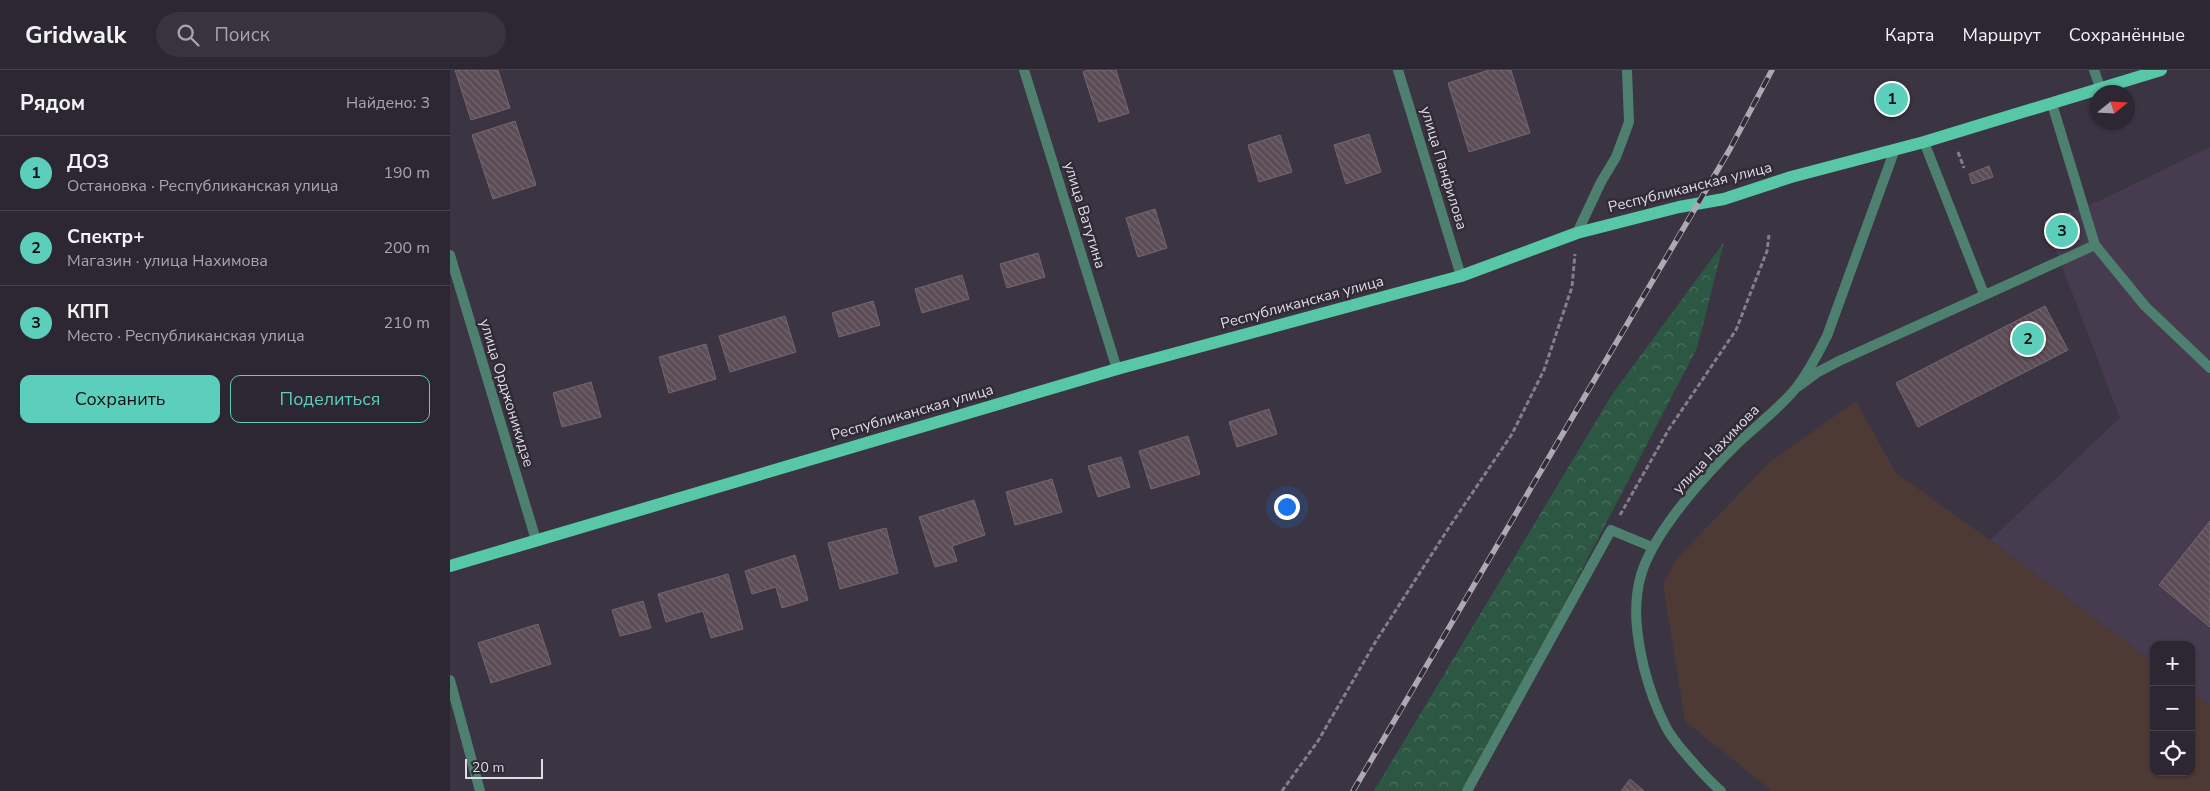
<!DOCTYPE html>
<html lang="ru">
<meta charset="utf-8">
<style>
body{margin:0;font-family:"Nunito Sans",sans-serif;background:#38333e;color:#f1f3f6}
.controls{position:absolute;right:15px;bottom:15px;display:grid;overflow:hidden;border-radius:10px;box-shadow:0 1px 4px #0004}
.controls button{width:45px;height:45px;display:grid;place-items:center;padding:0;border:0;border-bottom:1px solid #48444d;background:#2c2732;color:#f1f3f6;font:25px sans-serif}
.compass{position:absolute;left:1640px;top:15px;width:45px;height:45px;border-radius:50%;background:#2c2732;box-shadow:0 1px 4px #0004;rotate:72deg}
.scale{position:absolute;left:15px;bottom:12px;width:78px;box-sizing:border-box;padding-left:5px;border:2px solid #dfdae3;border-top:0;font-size:14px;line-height:18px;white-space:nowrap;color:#dfdae3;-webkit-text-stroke:4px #312a37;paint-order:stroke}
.you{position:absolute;left:836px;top:436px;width:18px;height:18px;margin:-12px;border:4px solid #fff;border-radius:50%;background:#1a73e8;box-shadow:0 0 0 8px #1a73e833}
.badge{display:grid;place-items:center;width:32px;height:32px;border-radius:50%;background:#5bcebc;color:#111;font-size:16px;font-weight:700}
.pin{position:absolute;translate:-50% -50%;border:2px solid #fff;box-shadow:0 1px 5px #0006}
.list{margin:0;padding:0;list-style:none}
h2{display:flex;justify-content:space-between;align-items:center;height:65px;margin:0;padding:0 20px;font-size:21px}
h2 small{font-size:16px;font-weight:400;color:#a6a5ac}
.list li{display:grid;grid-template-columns:32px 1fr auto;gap:15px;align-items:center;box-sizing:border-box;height:75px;padding:0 20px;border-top:1px solid #48444d}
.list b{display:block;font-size:19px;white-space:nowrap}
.list p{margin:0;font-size:16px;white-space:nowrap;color:#a6a5ac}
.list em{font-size:16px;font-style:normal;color:#a6a5ac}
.actions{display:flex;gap:10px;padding:15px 20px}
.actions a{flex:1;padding:11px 0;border:1px solid #5bcebc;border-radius:10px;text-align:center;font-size:18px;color:#5bcebc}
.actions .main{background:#5bcebc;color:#111}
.icon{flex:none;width:28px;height:28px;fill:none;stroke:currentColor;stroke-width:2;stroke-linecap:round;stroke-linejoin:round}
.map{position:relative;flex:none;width:1760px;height:721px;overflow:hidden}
header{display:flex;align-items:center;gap:30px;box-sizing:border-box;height:70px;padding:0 25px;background:#2c2732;border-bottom:1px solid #48444d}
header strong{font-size:24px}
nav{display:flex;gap:28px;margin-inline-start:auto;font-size:18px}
.search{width:350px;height:45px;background:#38333e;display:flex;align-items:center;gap:12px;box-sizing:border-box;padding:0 18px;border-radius:28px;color:#a6a5ac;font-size:19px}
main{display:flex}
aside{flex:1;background:#2c2732}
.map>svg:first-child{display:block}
.commercial{fill:#4e3a35}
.built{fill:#463b4f}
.forest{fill:url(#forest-crowns)}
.building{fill:url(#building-back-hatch);stroke:#766670}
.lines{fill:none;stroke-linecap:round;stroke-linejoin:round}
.path{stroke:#847e8a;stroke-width:3;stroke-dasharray:5 2.5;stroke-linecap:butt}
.service{stroke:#4e8070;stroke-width:10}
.minor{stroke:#4e8070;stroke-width:10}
.primary{stroke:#57c7a7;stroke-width:12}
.rail-casing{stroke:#aea8b3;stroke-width:5.5}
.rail{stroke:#312a37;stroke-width:4;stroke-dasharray:11;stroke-linecap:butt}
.labels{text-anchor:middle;stroke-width:5;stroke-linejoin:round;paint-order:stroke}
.street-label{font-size:15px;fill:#dfdae3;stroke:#312a37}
</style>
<header>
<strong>Gridwalk</strong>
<div class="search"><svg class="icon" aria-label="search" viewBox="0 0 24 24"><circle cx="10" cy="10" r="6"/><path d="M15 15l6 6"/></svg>Поиск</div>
<nav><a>Карта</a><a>Маршрут</a><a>Сохранённые</a></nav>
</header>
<main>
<aside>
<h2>Рядом<small>Найдено: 3</small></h2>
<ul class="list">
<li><span class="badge">1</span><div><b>ДОЗ</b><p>Остановка · Республиканская улица</p></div><em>190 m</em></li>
<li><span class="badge">2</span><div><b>Спектр+</b><p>Магазин · улица Нахимова</p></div><em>200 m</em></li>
<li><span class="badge">3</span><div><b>КПП</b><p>Место · Республиканская улица</p></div><em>210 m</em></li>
</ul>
<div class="actions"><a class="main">Сохранить</a><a>Поделиться</a></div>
</aside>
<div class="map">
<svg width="1760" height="721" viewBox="0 0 1760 721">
<defs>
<pattern id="forest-crowns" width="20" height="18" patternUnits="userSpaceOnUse" patternTransform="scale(1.25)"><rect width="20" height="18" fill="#2c5743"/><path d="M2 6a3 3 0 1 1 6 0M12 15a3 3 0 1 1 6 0" fill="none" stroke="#4a6f5e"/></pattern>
<pattern id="building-back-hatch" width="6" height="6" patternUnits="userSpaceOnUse" patternTransform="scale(1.25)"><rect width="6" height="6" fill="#5c4c56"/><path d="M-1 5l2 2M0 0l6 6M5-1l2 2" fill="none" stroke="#73656e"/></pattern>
</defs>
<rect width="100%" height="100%" fill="#3b3442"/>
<path class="commercial" d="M1406 331 1446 403 1540 470 1704 593V702H1741V621L1760 635V721H1322L1235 651 1213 514 1227 488 1320 392Z"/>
<path class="built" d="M1760 77V635L1741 621V575H1704V593L1540 470 1670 348 1595 152 1651 130Z"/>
<path class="forest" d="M1274 172 1247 278 1017 721H924L1161 326Z"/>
<path class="building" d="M5 0H48L60 38 21 50Z
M638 0H666L679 43 649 52 633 2Z
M1039 0H1061L1080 63 1019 82 998 13Z
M65 51 86 115 43 129 22 65Z
M919 64 931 102 896 114 884 75Z
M830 65 842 102 809 112 798 75Z
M1539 96 1543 107 1522 114 1519 104Z
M705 139 717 178 688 187 676 148Z
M1620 143 1630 169 1605 179 1595 152Z
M588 183 595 207 557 218 550 194Z
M512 205 519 229 472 243 465 219Z
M423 231 430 255 389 267 382 243Z
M1595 236 1618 280 1468 357 1446 313Z
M335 246 346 282 280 302 269 266Z
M256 274 266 309 219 323 209 287Z
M141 312 151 347 112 357 103 323Z
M819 339 827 364 787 377 779 352Z
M738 366 750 404 701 419 689 381Z
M671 387 680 417 648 427 638 396Z
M602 409 612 442 565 455 556 422Z
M524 430 535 465 502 476 507 491 485 497 469 447Z
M1760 451V557L1709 515Z
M436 458 448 503 390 519 378 473Z
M345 485 358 530 332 538 326 517 302 524 295 501Z
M278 504 293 559 261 568 253 541 216 552 208 524Z
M193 531 201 558 170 566 162 540Z
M88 554 101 594 41 613 28 573Z
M1180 709 1194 721H1171Z"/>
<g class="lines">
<path class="path" d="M1508 82 1514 98
M1170 445 1219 359 1286 260 1317 181 1319 165
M832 721 868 671 926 571 998 459 1062 364 1094 300 1122 217 1125 184"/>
<path class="service" d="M1644 0 1651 20
M1602 34 1645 175 1695 236 1760 298
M1474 72 1534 224
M1127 163 1151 112 1166 87 1179 52 1177 0
M1349 316 1368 302 1389 291 1645 175"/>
<path class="minor" d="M574 0 667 299
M948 0 1011 206
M0 185 86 470
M0 610 30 721
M1017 721 1161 460 1202 477
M1271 721C1258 710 1222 671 1215 655 1206 638 1199 617 1194 598 1187 568 1182 536 1191 505 1204 461 1256 404 1289 372 1307 355 1330 338 1346 318 1359 302 1368 283 1377 266L1445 79"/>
<path class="primary" d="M0 496 667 299 1011 206 1127 163 1229 137 1274 129 1341 107 1474 72 1711 0"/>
<g class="rail-casing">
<path id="rail" d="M903 721 1280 79 1322 0"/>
</g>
<use href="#rail" class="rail"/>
</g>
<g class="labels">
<g class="street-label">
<text transform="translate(994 98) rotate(73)" y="5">улица Панфилова</text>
<text transform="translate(1240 117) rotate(-14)" y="5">Республиканская улица</text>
<text transform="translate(635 145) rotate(73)" y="5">улица Ватутина</text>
<text transform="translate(852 232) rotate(-15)" y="5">Республиканская улица</text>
<text transform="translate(57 323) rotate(73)" y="5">улица Орджоникидзе</text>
<text transform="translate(462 342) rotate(-16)" y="5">Республиканская улица</text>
<text transform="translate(1266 379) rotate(-46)" y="5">улица Нахимова</text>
</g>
</g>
</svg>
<div class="controls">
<button>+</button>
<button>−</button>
<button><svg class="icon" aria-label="locate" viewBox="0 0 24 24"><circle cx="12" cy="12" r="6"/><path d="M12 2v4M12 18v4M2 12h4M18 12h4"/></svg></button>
</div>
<svg class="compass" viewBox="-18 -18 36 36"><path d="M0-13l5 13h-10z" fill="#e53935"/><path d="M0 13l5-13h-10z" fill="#a6a5ac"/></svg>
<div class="scale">20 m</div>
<div class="you"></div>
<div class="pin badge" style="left:1442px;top:29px">1</div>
<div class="pin badge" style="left:1578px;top:269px">2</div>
<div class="pin badge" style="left:1612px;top:161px">3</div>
</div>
</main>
